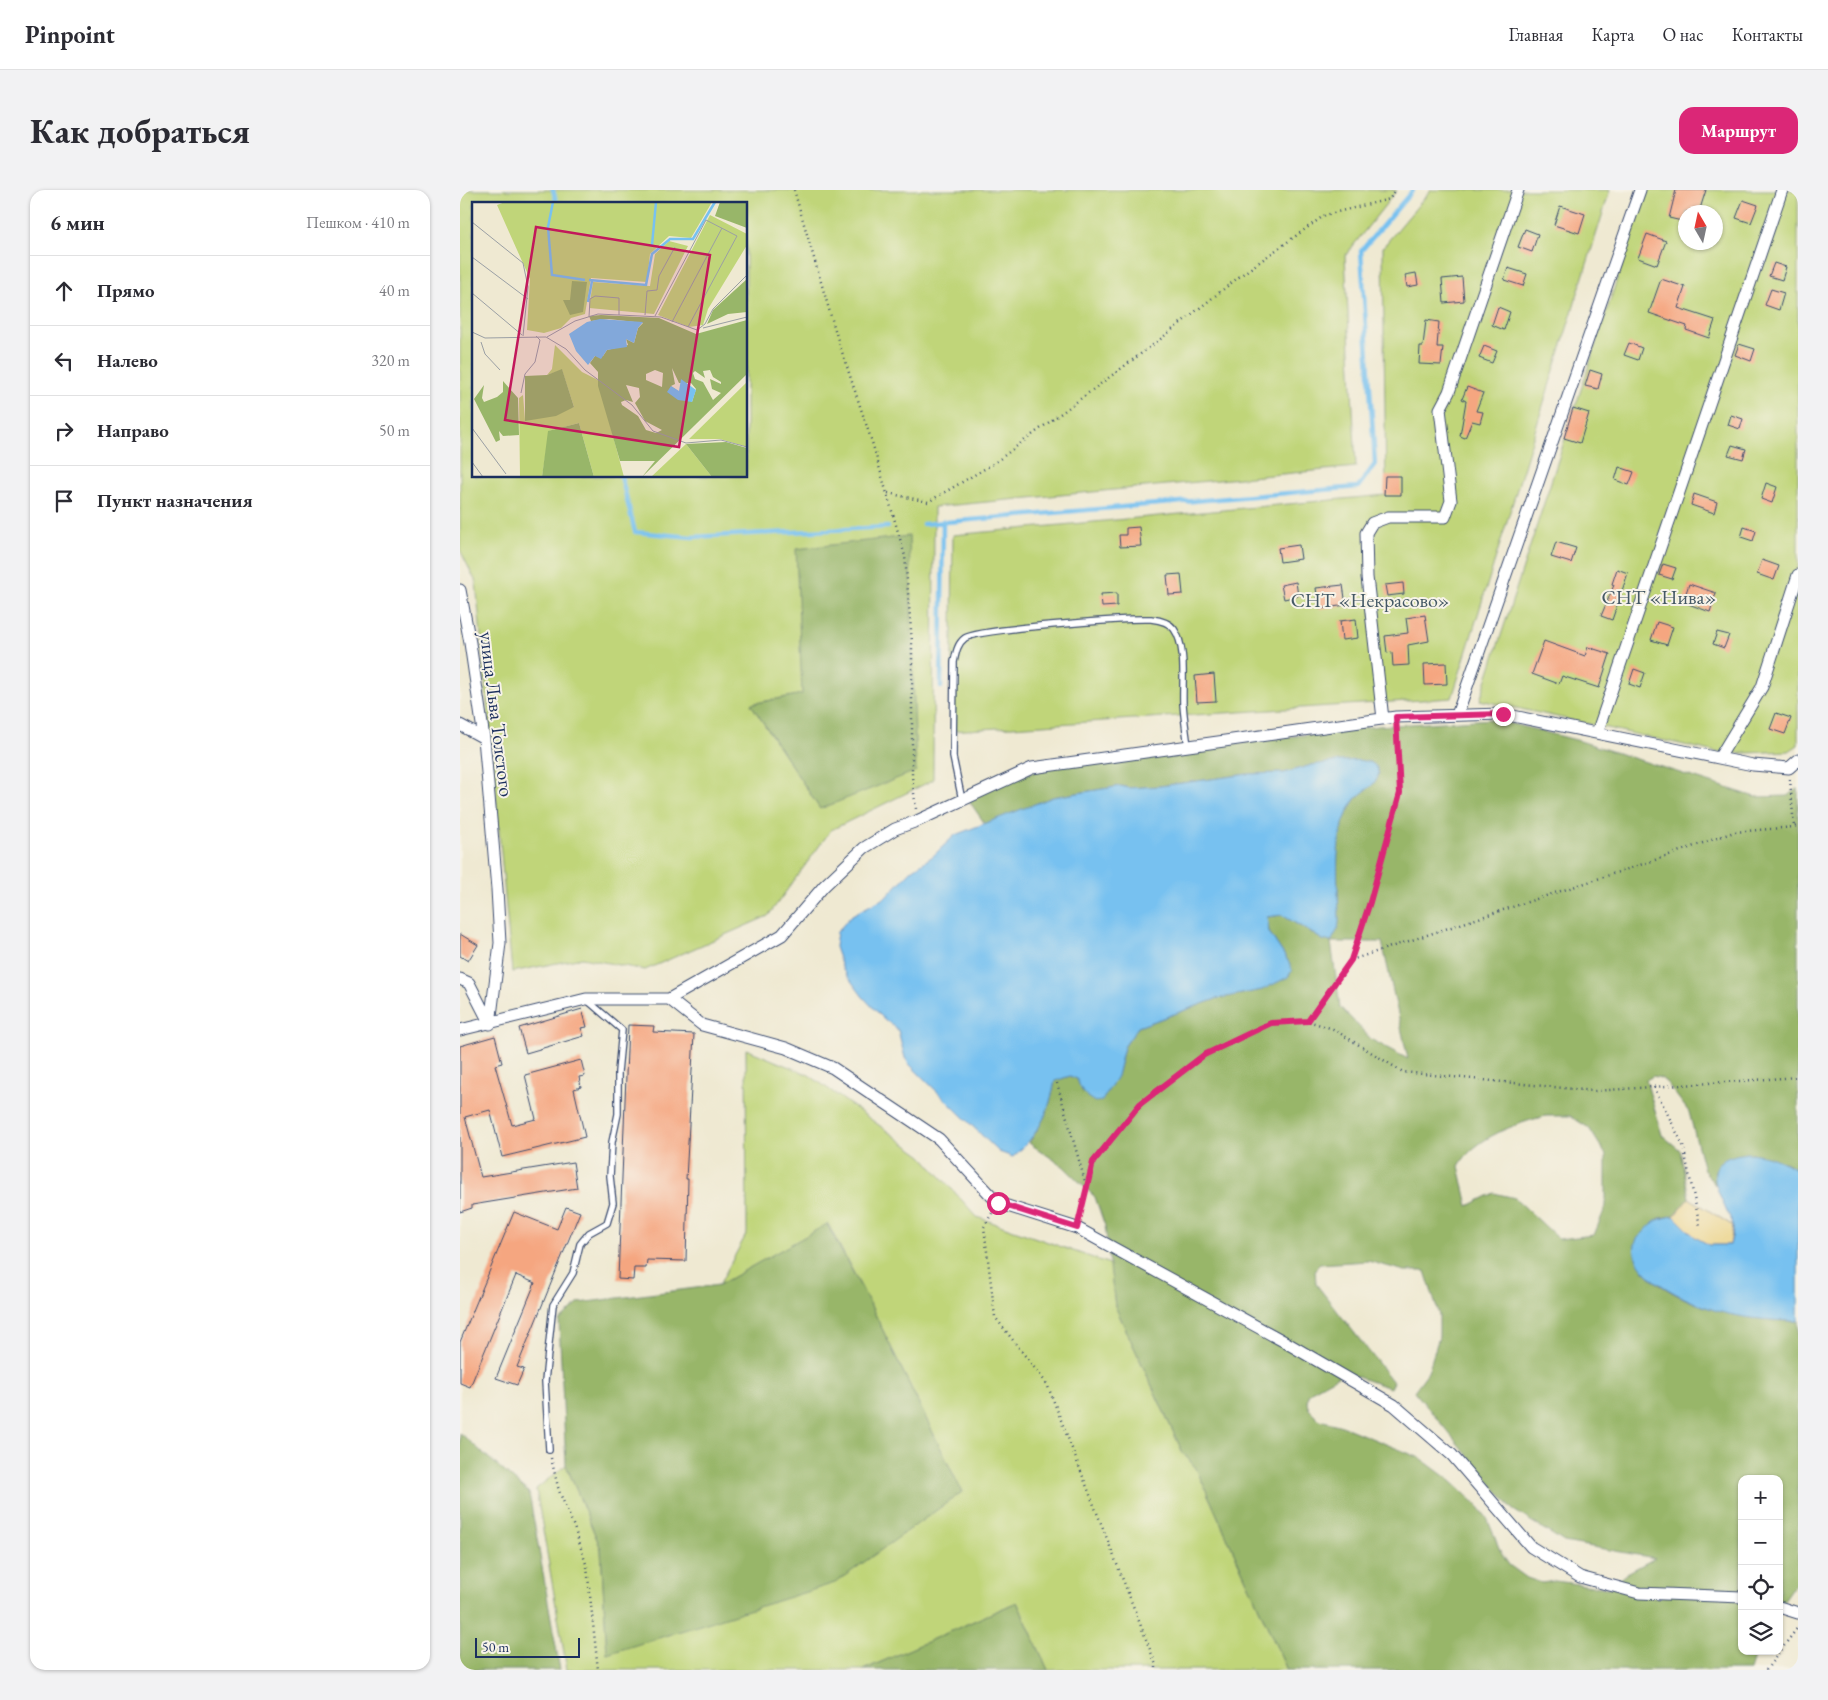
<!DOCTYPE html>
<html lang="ru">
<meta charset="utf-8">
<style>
body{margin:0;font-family:"EB Garamond",serif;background:#f2f2f3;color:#2b2b33}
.controls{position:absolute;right:15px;bottom:15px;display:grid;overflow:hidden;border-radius:10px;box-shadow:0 1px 4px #0004}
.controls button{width:45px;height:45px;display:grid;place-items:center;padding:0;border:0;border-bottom:1px solid #e1e1e2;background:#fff;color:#2b2b33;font:25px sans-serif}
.compass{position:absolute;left:1218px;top:15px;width:45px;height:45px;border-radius:50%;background:#fff;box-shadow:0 1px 4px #0004;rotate:351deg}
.scale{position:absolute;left:15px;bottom:12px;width:105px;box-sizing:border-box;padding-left:5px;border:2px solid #1b2f5e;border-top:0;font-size:14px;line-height:18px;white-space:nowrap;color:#1b2f5e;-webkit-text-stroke:4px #f7f3e8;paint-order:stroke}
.stop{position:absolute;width:15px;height:15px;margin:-11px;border:4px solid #db2777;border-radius:50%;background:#fff}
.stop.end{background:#db2777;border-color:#fff;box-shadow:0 1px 5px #0008}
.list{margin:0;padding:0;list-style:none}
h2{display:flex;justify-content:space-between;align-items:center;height:65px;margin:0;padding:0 20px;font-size:21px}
h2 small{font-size:16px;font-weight:400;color:#7c7c81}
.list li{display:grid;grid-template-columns:32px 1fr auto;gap:15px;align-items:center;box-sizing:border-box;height:70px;padding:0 20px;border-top:1px solid #e1e1e2}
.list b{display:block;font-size:19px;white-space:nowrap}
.list em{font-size:16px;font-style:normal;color:#7c7c81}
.icon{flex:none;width:28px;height:28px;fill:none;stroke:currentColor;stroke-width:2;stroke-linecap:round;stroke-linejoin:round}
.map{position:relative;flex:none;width:1338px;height:1480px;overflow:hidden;border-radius:15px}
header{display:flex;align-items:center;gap:30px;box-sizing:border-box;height:70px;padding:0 25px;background:#fff;border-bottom:1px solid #e1e1e2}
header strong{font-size:24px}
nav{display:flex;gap:28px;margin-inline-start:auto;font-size:18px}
.intro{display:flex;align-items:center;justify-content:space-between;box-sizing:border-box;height:120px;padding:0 30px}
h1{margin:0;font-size:35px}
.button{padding:12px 22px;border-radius:15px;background:#db2777;color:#fff;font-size:18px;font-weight:700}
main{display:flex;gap:30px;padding:0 30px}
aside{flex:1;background:#fff;border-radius:15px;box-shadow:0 1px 4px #0004}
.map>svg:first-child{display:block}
.green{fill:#c0d579;stroke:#6e826c;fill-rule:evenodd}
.forest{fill:#98b669;stroke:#5a7264;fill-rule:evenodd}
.sand{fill:#eeda9e;stroke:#84847e}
.water{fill:#77c1f0;stroke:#4978a7}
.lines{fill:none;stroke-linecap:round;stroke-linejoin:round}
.stream{stroke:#77c1f0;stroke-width:4.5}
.building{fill:#f5a680}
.lane-casing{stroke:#3b4b6f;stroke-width:8}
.street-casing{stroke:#3b4b6f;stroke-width:13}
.path{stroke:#3b4b6f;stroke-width:2.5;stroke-dasharray:1 4;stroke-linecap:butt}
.lane{stroke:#fff;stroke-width:5.5}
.street{stroke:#fff;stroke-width:11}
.route{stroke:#db2777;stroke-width:6}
.labels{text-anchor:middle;stroke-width:4;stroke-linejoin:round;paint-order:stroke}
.park-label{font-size:20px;fill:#445865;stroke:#f7f3e8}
.street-label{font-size:20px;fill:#1b2f5e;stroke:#f7f3e8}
.inset-river{fill:none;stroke:#77c1f0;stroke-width:2.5}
.inset-road{fill:none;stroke:#9a9fa4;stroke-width:1}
.view{fill:#c2185b;fill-opacity:0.15;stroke:#c2185b;stroke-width:2.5}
.inset-edge{fill:none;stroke:#1b2f5e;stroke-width:2.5}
</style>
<header>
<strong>Pinpoint</strong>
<nav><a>Главная</a><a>Карта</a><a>О нас</a><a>Контакты</a></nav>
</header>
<div class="intro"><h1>Как добраться</h1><a class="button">Маршрут</a></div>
<main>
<aside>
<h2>6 мин<small>Пешком · 410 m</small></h2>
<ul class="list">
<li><svg class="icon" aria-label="ahead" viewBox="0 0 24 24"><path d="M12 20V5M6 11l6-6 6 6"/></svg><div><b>Прямо</b></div><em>40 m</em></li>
<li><svg class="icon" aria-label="left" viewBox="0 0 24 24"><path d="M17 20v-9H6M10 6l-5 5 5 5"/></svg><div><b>Налево</b></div><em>320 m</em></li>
<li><svg class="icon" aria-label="right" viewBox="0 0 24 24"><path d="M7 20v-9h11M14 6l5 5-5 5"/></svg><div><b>Направо</b></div><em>50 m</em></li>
<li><svg class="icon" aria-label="arrive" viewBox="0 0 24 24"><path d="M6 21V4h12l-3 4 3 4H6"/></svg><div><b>Пункт назначения</b></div></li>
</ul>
</aside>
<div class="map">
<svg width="1338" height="1480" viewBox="0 0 1338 1480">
<rect width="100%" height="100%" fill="#f7f3e8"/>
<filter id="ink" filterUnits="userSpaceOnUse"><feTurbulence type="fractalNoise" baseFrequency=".02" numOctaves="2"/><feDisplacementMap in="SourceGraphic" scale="10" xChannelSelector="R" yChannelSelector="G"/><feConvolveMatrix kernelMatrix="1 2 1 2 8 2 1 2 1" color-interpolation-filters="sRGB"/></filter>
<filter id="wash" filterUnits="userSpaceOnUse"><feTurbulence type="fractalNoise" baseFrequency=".0096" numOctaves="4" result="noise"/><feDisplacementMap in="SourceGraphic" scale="20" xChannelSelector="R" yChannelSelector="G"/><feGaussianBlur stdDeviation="1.12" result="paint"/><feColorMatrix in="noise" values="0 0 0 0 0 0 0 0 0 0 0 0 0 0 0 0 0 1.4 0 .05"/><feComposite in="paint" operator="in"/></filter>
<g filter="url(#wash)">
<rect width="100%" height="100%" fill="#efe9d2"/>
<path class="green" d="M0 0H937L885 66 896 277 474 317 473 590 371 640 308 726 185 780 122 768 52 782 16 392 0 360ZM14 14H286V286H14ZM342 505 360 619 291 514Z
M971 0H1150L992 508 491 541 493 345 926 305 923 57Z
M1186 0H1338V555L1329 561 1265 564 1020 510ZM1226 22H1256V52H1226Z
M286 859 349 885 462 966 517 1027 650 1074 655 1116 723 1263 736 1278 827 1480H588L557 1412 403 1480H107L76 1299 106 1275 141 1359 147 1464 502 1302 410 1114 368 1034 259 1095 287 1043Z"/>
<path class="forest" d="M449 346 456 581 360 619 291 514 342 504 336 359Z
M1033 529 1120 551 1295 607 1327 606 1338 598V980L1325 972 1255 980V995L1244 980 1229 922 1207 893 1201 888 1193 886 1186 890 1202 945 1220 960 1229 1008 1214 1026 1199 1028 1182 1079C1187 1084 1193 1090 1199 1094 1236 1121 1294 1131 1338 1131V1390L1319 1417V1289H1282V1461H1296L1290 1480H827L736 1278 723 1263 655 1116 645 1036 635 1007 603 976 569 953C584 930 590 917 595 891L610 886 617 889 623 903 657 886 664 857 678 837 756 809 802 800 830 774 809 742 807 727 822 725 863 750 878 739C881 707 871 658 885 628 888 623 890 616 894 611 902 599 934 587 910 572L852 575 824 583 788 584 700 596 669 598 661 596 593 607 525 634 505 605 589 576 918 536ZM871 752H922L948 869 912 850 880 817ZM1086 926H1110L1129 938 1146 965V1016L1134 1045 1099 1049 1055 1008 1034 1003 1008 1016 999 976C1014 948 1057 933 1086 926ZM908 1071 945 1081H965L979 1125V1147L968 1182 954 1201 1052 1319 1104 1352 1195 1368 1167 1383 1148 1398 1095 1391 1082 1393 1067 1388 1049 1375 1041 1363 1027 1328 1019 1317 991 1291 960 1268 882 1236 860 1230 849 1219 847 1213 848 1205 853 1200 880 1185 895 1186 930 1198 933 1192 856 1094 855 1079 860 1074Z
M367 1034 410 1114 502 1302 375 1393 147 1464 141 1359 106 1275 99 1131 119 1113 259 1095Z
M0 1243 69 1303 100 1480H0Z
M557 1412 588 1480H403Z"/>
<path class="sand" d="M1229 1008 1273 1036 1270 1055H1249L1235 1047 1214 1026Z"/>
<path class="water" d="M881 571C892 571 915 567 918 581 921 593 903 601 895 609 892 613 890 618 888 622 872 653 879 699 879 732L878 739 871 752 863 750 822 725 807 727 809 742 830 774 832 780 828 787 802 800 756 809 678 837 664 857 657 886 642 911 635 912C624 906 621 900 617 889L610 886 595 891C588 926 580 942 553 967L539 962 450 875 445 868 438 840 422 827 403 807 383 780 375 757 377 742 392 725 426 707 452 680 473 666 495 645 593 607 661 596 669 598 700 596 788 584 824 583 852 575Z
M1287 963C1306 964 1321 970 1338 980V1131C1315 1131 1292 1129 1269 1124 1244 1119 1159 1086 1177 1049 1179 1046 1183 1043 1185 1041 1194 1030 1200 1028 1214 1026L1235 1047 1249 1055H1270C1271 1050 1274 1041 1273 1036 1273 1031 1269 1026 1267 1022 1253 991 1242 969 1287 963Z"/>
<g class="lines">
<path class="stream" d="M93 0 97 14
M161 286 175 342 232 347 428 337
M463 334 898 297 915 274 901 61 953 0
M481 497 483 331"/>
</g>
<g id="blocks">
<path class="building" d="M1216 0H1246L1239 22H1226V32L1209 28Z
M1283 10 1298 15 1291 33 1276 28Z
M1100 16 1125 24 1119 43 1094 35Z
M1065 39 1078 44 1072 62 1058 57Z
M1187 44 1206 51 1197 75 1178 68Z
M1314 73 1326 77 1322 90 1309 86Z
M1048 78 1067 84 1063 96 1044 90Z
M956 83 958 95 947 97 945 85Z
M1002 87 1004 111 984 113 982 89Z
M1201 89 1225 97 1218 118 1255 130 1249 148 1226 140 1227 136 1189 123Z
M1311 99 1324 103 1319 120 1305 115Z
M1038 117 1050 122 1044 140 1032 135Z
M966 130 979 132 977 157H983L981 175 959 174 960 156H963Z
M1169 153 1182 158 1178 170 1164 165Z
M1279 154 1295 159 1291 171 1275 165Z
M1024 156 1037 161 1032 173 1019 168Z
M1130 180 1142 184 1138 199 1125 196Z
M1007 197 1023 203 1016 221 1023 222 1020 233 1012 231 1005 248 1000 246 1006 211 1002 209Z
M1113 218 1129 223 1120 253 1104 248Z
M1271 225 1283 229 1280 239 1268 235Z
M1272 255 1286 259 1283 269 1268 265Z
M1159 277 1174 282 1169 295 1155 290Z
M925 286H941V305H924Z
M1306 293 1317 297 1312 313 1301 309Z
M1234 304 1257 312 1254 323 1231 315Z
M679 337 681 356 660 357 659 345H666V338Z
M1284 337 1296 341 1293 351 1281 347Z
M1096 352 1116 358 1111 373 1091 367Z
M839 355 841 369 820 372 818 358Z
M1302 370 1319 376 1314 390 1297 384Z
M1203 374 1216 378 1212 389 1199 385Z
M1157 379 1168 383 1152 430 1141 426 1154 395 1152 394Z
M721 384 723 404 709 405 707 385Z
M836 392 838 406 824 409 821 395Z
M943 393 944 404 927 406 925 395Z
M1229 394 1256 403 1250 422 1223 412Z
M883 395 886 415 859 419 856 398Z
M657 403V416L642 417 641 404Z
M965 425 969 451 948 455 949 475 933 476 932 462 927 463 925 446 948 443 946 428Z
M896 429 898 448 882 450 880 431Z
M1197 432 1213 437 1207 455 1191 450Z
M1257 442 1269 445 1264 458 1253 454Z
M1084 451 1125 466 1128 457 1150 464 1139 498 1102 486 1099 494 1072 484Z
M986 473 987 494 965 495 964 474Z
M1174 479 1185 483 1180 498 1169 494Z
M754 484 756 511 737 512 735 486Z
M1316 523 1331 528 1325 544 1310 539Z
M0 744 18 755 8 771 0 766Z
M122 819 127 837 121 838 124 846 66 863 59 838Z
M168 835 194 836 193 842 234 844 226 989H228L226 1071 187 1070 186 1078H174L173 1090 158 1089Z
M35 846 42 873 35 875 52 935 76 929 65 885 121 870 125 886 119 887 121 897 114 899 125 947 42 967 30 920 5 927 21 987 113 972 117 998 12 1015V1018L0 1022V856Z
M106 1017 120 1022 57 1177 64 1179 57 1195 36 1188 75 1093 56 1085 10 1197 0 1193V1152L54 1022 97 1039Z"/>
</g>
</g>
<g filter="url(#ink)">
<use href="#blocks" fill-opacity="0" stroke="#3b4b6f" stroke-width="1"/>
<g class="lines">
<g class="lane-casing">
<path id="lane" d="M502 610 493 567 494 472C496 463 497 454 505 448 517 439 668 428 691 429 700 430 709 432 714 439 727 457 722 493 723 514 724 528 726 542 728 556
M89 1260 85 1191 93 1115 113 1083 120 1054 129 1043 147 1033 153 1013 150 986 152 952 158 924V882L162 840 127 810"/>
</g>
<g class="street-casing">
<path id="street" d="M0 400 10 453 24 548 37 699 40 753 30 834
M997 525 1180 0
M923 529 907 387 906 343 912 333 928 327H985L991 311 980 219 989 202 1058 0
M0 535 24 548
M1137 543 1322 0
M1259 568 1302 497 1338 385
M0 789 9 793 30 834
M209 809 322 745 364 696 404 658 435 639 457 631 572 578 936 527 1043 524 1293 575 1329 578 1338 570
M0 840 126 809H209L242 835 326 858 373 878 479 949 538 1013 617 1038 825 1152 934 1215 992 1265 1071 1357 1120 1387 1179 1403 1282 1407
M1319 1417 1338 1423"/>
</g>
<path class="path" d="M334 0 378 150 412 252 445 366 452 452V587L456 619
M428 303 468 312 533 274 698 151 784 83 865 25 930 9 934 0
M1330 589 1334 637
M891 770 1192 671 1274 642 1334 637 1338 635
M848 831 891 770 910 712 940 603 936 538
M597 893 626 995
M1194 897 1223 955 1240 1036
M532 1023 524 1037 535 1127 587 1194 696 1475V1480
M619 1028 633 972 680 914 744 865 811 833 848 831 873 839 943 882 1134 901 1338 887
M91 1268 99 1301 114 1337 127 1377 138 1480
M1306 1480 1338 1437"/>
<use href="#lane" class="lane"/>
<use href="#street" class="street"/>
</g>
</g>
<g class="lines" filter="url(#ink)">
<path class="route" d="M538 1013 617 1038 633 972 680 914 744 865 811 833 848 831 891 770 910 712 940 603 936 527 1043 524"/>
</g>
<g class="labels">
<g class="park-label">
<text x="1199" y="414">СНТ «Нива»</text>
<text x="910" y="417">СНТ «Некрасово»</text>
</g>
<g class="street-label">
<text transform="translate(37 524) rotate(83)" y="7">улица Льва Толстого</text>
</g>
</g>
<g transform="translate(12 12)">
<rect width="275" height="275" fill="#efe9d2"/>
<path d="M33 0H240L219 36 197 34 178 52 175 80 119 76 113 112 99 116 89 126 72 131 55 128 58 77 25 3ZM238 13 275 32V43L236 107 231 123 217 125 186 113ZM197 39 216 44 182 112 117 106 121 80 178 84 183 52ZM83 143 110 170 126 178 152 275H122L107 221 77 229 70 275H48L47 196 51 193 53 218 102 205 90 168 75 173 80 167ZM275 180V245L248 237H217ZM214 242 240 275H179Z" fill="#c0d579"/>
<path d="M248 0H275V26L243 14ZM275 77V110L256 112 235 122 241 108ZM100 79 115 80 111 110 98 113 91 98H98ZM129 113 187 116 224 132 275 118V172L170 275 183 259H148L126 184V170L118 161 123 154H131L135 148 156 143 154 137 162 141 166 126 171 121 137 117 119 119 117 114ZM200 166 207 181H219L224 187 220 200 199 184 203 182ZM183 168 191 171 190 185 174 178V172ZM223 169 233 176 231 169 238 168 241 175 249 180V182L238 177 240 187 249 191 241 198 231 180 223 177 221 171ZM154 183 167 186 168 195 163 201 173 219 190 228 184 231 174 228 166 214 150 203 149 200 154 198 161 200ZM90 167 102 205 84 214 53 219V174L75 173ZM31 179 46 196 47 233 31 234 27 229 28 238 24 240 2 197 12 183 10 196 12 200 25 195 31 190ZM107 221 122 275H70L76 229ZM254 240 275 246V275H240L214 242Z" fill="#98b669" fill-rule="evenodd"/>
<path d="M128 117 171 120 166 126 162 141 154 137 155 145 135 148 129 157 123 154 116 163 104 149 97 132 115 120ZM209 177 224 188 220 200 206 198 195 190 199 184 207 189Z" fill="#77c1f0"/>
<path class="inset-river" d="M81 0 76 25 80 73 113 78M180 43 184 0M117 78 174 83 180 52 198 37H221L243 0M116 100 120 79"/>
<path class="inset-road" d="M0 20 51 61 56 85 51 134M0 55 56 97M0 91 50 133M173 113 175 89 185 88 187 74 203 45M183 114 234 18 265 34 216 125M117 115 118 97 123 94 147 96V113M200 120 250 26M231 126 275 115M0 130 13 136 74 135 94 147 113 168 160 203 181 229 214 241 249 238 275 245M75 135 103 119 126 112 189 115 225 128 233 122 241 107 275 73M9 140 13 152 28 168M49 191 53 172 63 160 68 138 64 134M0 226 34 272M0 260 11 275"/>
<path class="view" d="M64 25 238 53 207 245 33 218Z"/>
<rect width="275" height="275" class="inset-edge"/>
</g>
</svg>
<div class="controls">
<button>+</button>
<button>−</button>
<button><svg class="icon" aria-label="locate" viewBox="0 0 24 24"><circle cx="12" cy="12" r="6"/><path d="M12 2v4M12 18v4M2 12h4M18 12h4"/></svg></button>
<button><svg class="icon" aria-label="layers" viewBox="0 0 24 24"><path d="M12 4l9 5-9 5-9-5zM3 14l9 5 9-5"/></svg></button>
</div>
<svg class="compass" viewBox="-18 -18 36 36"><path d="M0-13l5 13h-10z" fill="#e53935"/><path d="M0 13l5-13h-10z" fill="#7c7c81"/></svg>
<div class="scale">50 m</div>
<div class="stop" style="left:538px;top:1013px"></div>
<div class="stop end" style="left:1043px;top:524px"></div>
</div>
</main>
